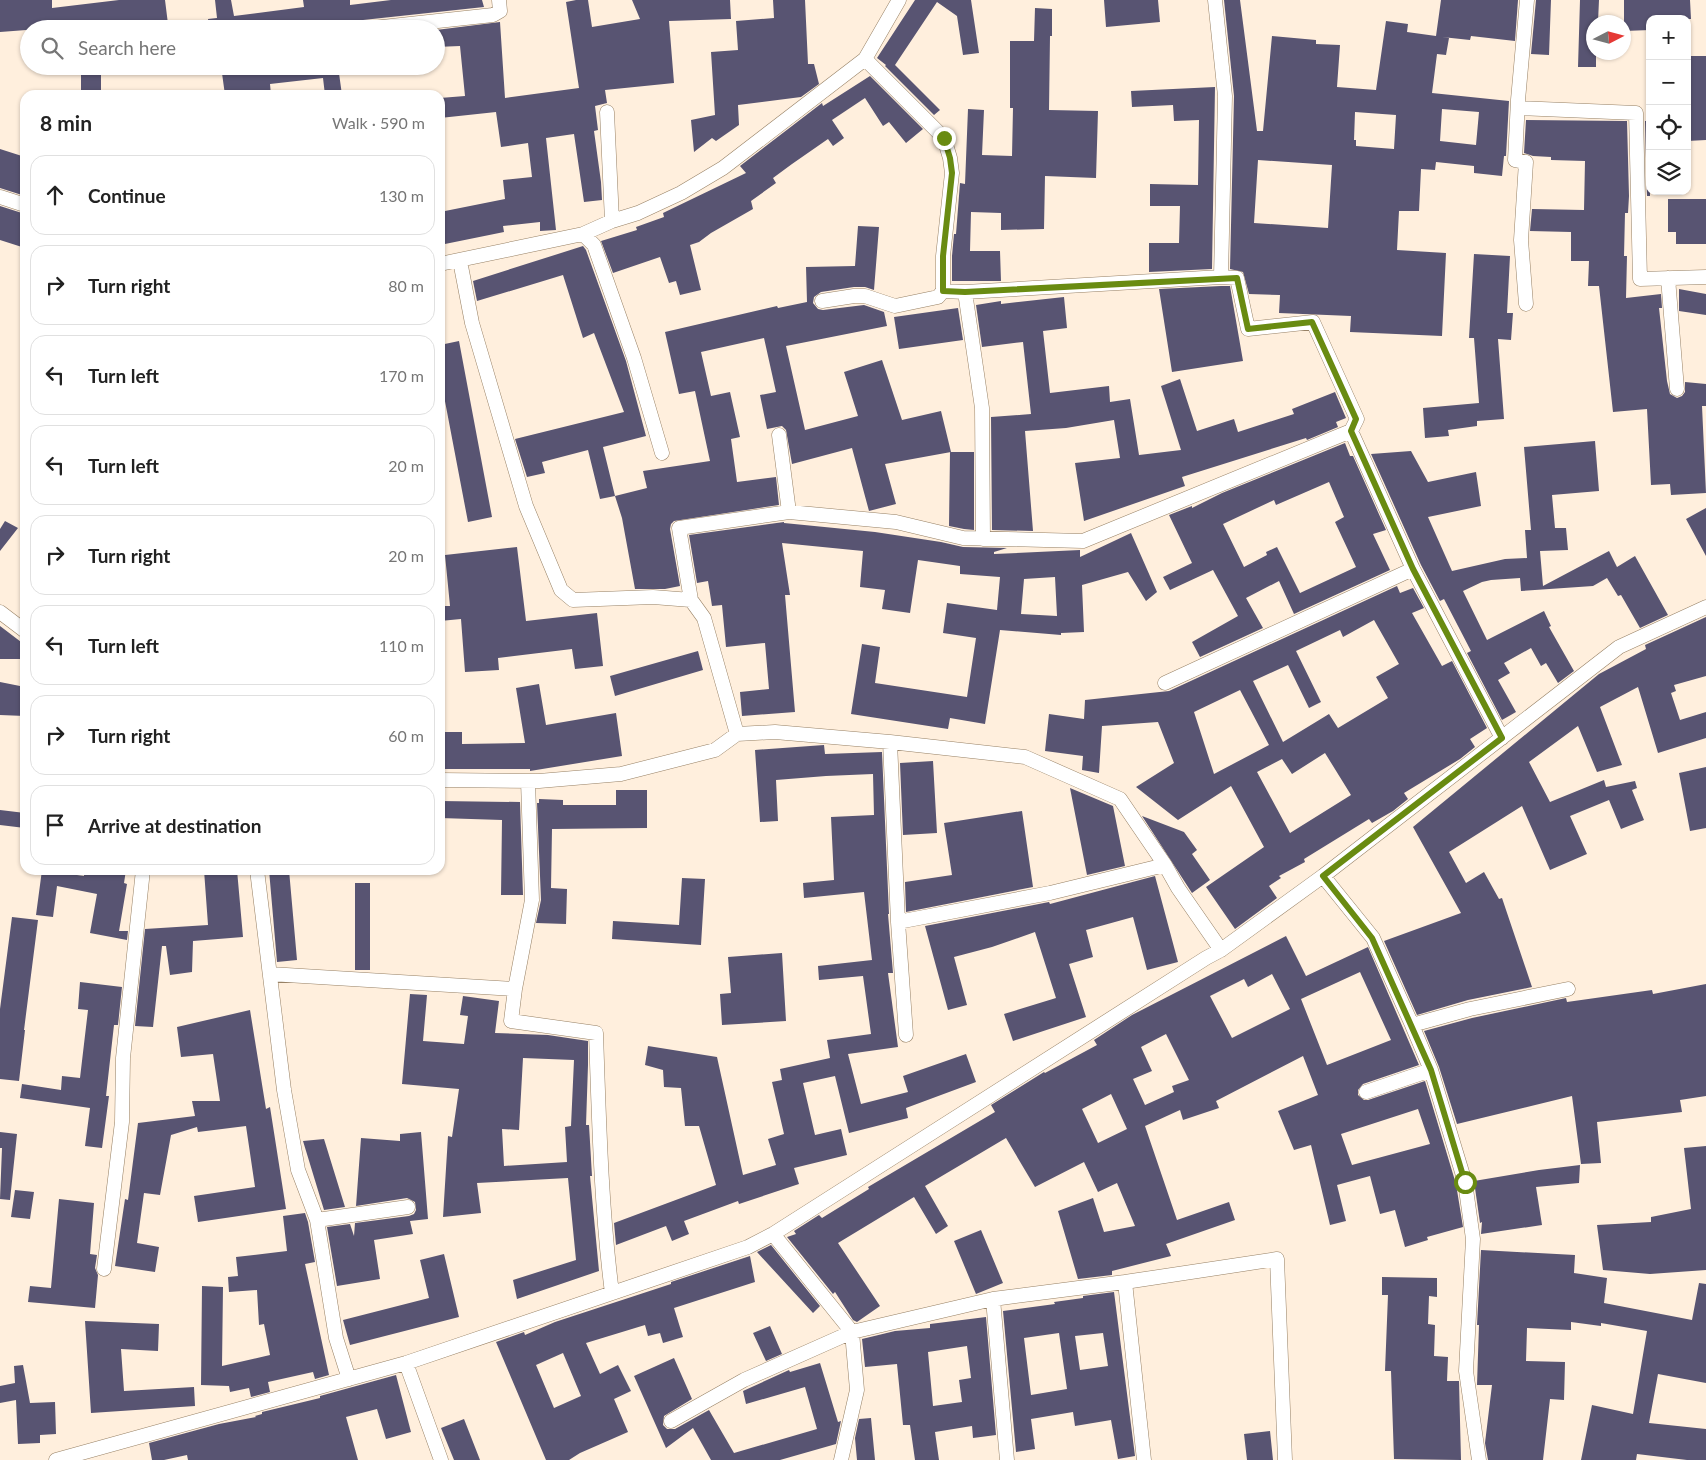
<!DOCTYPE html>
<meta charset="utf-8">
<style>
body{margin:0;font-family:Lato,sans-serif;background:#f2f2f2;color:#222}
.controls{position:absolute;right:15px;top:15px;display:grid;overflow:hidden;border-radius:10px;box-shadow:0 1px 4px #0004}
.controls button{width:45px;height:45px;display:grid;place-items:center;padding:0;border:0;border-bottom:1px solid #e0e0e0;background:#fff;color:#222;font:25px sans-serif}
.compass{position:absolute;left:1586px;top:15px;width:45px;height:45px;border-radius:50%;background:#fff;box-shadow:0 1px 4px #0004;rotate:84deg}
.stop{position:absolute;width:15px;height:15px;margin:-11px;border:4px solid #698b11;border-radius:50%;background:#fff}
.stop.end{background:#698b11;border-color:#fff;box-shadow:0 1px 5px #0008}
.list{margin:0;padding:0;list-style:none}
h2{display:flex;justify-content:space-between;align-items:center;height:65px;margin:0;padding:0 20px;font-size:21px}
h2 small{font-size:16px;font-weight:400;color:#767676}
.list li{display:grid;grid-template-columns:32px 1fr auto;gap:15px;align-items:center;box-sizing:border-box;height:80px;margin:0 10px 10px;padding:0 10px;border:1px solid #e0e0e0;border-radius:15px}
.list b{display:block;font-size:19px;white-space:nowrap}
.list em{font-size:16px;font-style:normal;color:#767676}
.icon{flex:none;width:28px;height:28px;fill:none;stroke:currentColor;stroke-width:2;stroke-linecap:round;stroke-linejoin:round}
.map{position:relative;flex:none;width:1706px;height:1460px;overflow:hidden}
.search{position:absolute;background:#fff;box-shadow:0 1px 4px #0004;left:20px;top:20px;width:425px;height:55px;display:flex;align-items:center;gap:12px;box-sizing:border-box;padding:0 18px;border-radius:28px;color:#767676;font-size:19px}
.panel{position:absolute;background:#fff;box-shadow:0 1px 4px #0004;left:20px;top:90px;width:425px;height:785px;border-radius:15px}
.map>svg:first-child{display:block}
.building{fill:#585472;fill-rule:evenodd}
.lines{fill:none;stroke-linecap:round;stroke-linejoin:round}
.street-casing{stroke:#978165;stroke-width:15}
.street{stroke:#fff;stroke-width:14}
.route{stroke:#698b11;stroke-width:6}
</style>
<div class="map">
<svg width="1706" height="1460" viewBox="0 0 1706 1460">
<rect width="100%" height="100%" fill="#ffefdd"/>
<path class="building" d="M0 0H52V8L119 0H165L168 24 150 27V22L98 29H66V27L0 32Z
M215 0H231L234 16 304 7 303 0H350V5L391 0H482L484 7 363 20 358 23 335 25V24L301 29H209L208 19 217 18Z
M576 0H588L592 27 640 19 632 0H730L731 19 669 21 674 83 605 90 607 103 595 106 598 130 594 131 601 182 602 200 584 202 574 134 546 138 556 230 540 231V222L503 226 504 232 440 245V212L505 199 503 180 532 177 528 143 501 147 496 112 440 118V98L465 96 460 46 436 47V30L500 22 505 98 579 88 566 2Z
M773 0H805L808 64H814L819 84 801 97 738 105 739 125 716 141 712 138 694 152 691 120 715 115 711 52 738 50 736 21 774 18Z
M915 0H971L979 53 963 55 957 16 937 2 895 65 940 110 934 115 885 66 886 65 877 58Z
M1104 0H1158L1160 22 1106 27Z
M1224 0H1240L1257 131H1263L1272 36 1316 40V44L1340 45 1337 87 1376 90 1386 21 1408 24 1407 32 1436 36 1441 0H1518L1515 41 1471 36 1470 40 1442 37 1449 38 1446 55 1437 54 1432 93 1509 101 1506 156H1504L1502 176 1474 173V166L1436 162 1435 170 1421 169 1419 211H1399L1397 250 1446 253 1442 336 1350 332 1351 316 1279 313 1280 295 1249 294 1243 272 1230 269 1234 96ZM1442 109 1479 112 1476 145 1440 141ZM1355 112 1396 115 1394 149 1356 146V140H1354ZM1258 160 1332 165 1328 228 1254 223Z
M1536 0H1551L1549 55 1531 54Z
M1580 0H1599L1598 22H1594V52H1596V67H1578Z
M1624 0H1690L1691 19H1650V30L1624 31Z
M1035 8 1052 9V36H1050L1049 110 1098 111 1096 178 1045 176 1044 229 1001 230V213L971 212 970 251H1000L1001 281H952V256L954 234H956L960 183 965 184 968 109 984 110 982 155 1012 156 1013 108H1010V41H1034Z
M1687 56H1706V140L1687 141Z
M81 66H101V95H81Z
M221 66H338L342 95H325L323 78 270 84 271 95H225Z
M870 76 923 129 906 143 889 122 883 126 865 98 832 120 844 138 833 146 828 139 792 164 773 178 776 183 751 201 753 209 711 233 699 242 690 245 701 290 680 295 676 281 669 283 660 257 613 273 601 241 637 230 636 227 664 217 663 213 746 173 740 166 822 103 823 106Z
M1215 87 1212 269 1149 272V243H1179L1180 206H1150V184L1198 185 1199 120 1174 121 1173 105 1132 107 1131 91Z
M1526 120 1627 121 1629 196 1628 213H1625L1624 256H1627L1626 298 1661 294 1662 308H1659L1667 381 1670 394 1677 398 1682 396 1685 392V382L1706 384V406H1702L1706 493 1671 495 1670 484 1651 485 1647 409 1613 412 1599 286H1588L1589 261H1571V232L1530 231 1532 209 1584 210 1585 161 1551 160V157L1533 156 1524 153Z
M1645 121H1650V196H1647Z
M0 149 25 157V196L0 188Z
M1668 199H1706V244H1676V232H1668Z
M0 206 25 214V248L0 240Z
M858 226 879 227 874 290 865 287H854L821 292 814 297 813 303 818 309 823 310 864 305 884 312 887 326 786 346 805 430 858 416 844 372 882 360 902 420 941 411 951 452 885 464 896 504 869 511 852 448 792 464 786 430 782 426 767 429 760 395 776 392 764 338 701 352 711 396 730 392 740 437 731 439 737 482 776 477 779 505 674 521 671 524 670 529 680 586 665 589H635L622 518 615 496 647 488 643 471 710 461 695 391 679 394 665 332 777 306 778 308 807 302 806 267 855 266Z
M583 246 586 250 626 361 646 436 603 447 615 496 600 499 588 450 542 462 545 473 527 477 515 439 624 412 594 333 583 338 563 275 477 301 473 281Z
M1474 254 1510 256 1507 313H1513L1511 340 1498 339 1504 419 1477 421V426L1448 430 1449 436 1425 438 1423 408 1479 403 1474 338H1469Z
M1221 286H1230L1243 361 1172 372 1159 289Z
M1679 289 1706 294V315L1679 311Z
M1064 297 1067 328 1043 331 1050 393 1109 386 1110 402 1130 399 1139 455 1181 450 1161 386 1180 379 1197 431 1234 419 1238 432 1294 414 1292 409 1335 392 1346 418 1336 422 1338 427 1307 440 1306 438 1182 477 1185 486 1084 521 1075 463 1120 458 1114 420 1066 428 1025 431 1033 531 992 530 991 417 1031 414 1023 342 982 347 976 305 1001 301V304Z
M958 308 963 340 899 349 894 317Z
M459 341 492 517 468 522 440 375V345Z
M1595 441 1599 491 1552 495 1555 528H1566L1568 550 1540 551 1543 586 1609 551 1617 567 1635 556 1668 615 1640 628 1621 595 1618 596 1607 578 1593 586 1521 591 1520 578 1491 580 1482 582 1463 591 1487 640 1544 611 1551 626 1549 627 1574 671 1558 683 1546 663 1541 666 1531 648 1504 663 1510 673 1498 680 1516 712 1502 720 1467 653 1471 651 1444 599 1440 601 1421 565 1371 454 1411 451 1428 482 1476 472 1481 506 1428 517 1452 571 1505 559 1527 558 1525 530H1531L1524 447Z
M1345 443 1350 456H1353L1386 530 1373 534 1390 570 1294 614 1279 581 1246 598 1263 628 1200 657 1192 642 1238 616 1213 570 1170 590 1163 577 1192 563 1169 515 1192 506V508L1222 493ZM1329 482 1344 517 1335 522 1356 567 1300 593 1277 547 1266 552 1267 555 1244 567 1223 524 1274 500 1276 505Z
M950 452H974V530L964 529 949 526Z
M1706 508V556L1686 519Z
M5 521 18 528 0 551V529Z
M784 522V523L875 532 941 542 963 547 1007 548 994 552V554L1080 550V557L1131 533 1157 592 1146 601 1128 572 1082 585 1084 632 1061 633V635L1000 630 985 724 950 718 948 729 851 714 862 644 880 647 875 683 967 697 976 638 943 633 947 603 997 610 1000 577 960 574V566L918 560 910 613 882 609 885 590 860 587 863 551 782 543 790 595H785L795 712 742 716 740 692 769 689 765 643 726 647 722 605 712 606 708 581 697 583 689 535ZM1055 577 1057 616 1021 614 1024 579Z
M517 547 526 621 597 613 603 666 575 669 572 649 498 658 499 670 465 672 461 619 440 621V606H450L445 555Z
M1397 586 1400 593 1413 588 1424 608 1412 613 1442 666 1452 661 1487 728 1470 739 1475 747 1460 759 1404 793 1408 799 1393 811 1372 823 1369 819 1304 859 1305 862 1279 876 1281 878 1269 886 1277 898 1235 929 1206 887 1264 847 1231 786 1178 820 1136 787 1174 763 1158 722 1102 726 1099 773 1082 770 1083 756 1045 751 1049 714 1084 719 1085 700 1169 691ZM1374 620 1399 664 1376 677 1388 698 1338 728 1329 714 1283 742 1253 681 1288 665 1309 708 1321 702 1296 651 1340 630 1343 637ZM1240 690 1269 745 1214 774 1194 712ZM1325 753 1351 795 1290 833 1257 772 1282 759 1292 774Z
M1706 617V676L1674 685 1676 691 1671 693 1680 720 1706 712V738L1658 753 1638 687 1600 707 1622 765 1597 772 1578 726 1529 762 1550 802 1604 780 1606 787 1635 781 1637 788 1632 790 1644 820 1621 829 1609 800 1570 816 1587 854 1550 870 1522 806 1449 852 1466 883 1484 872 1499 899 1502 898 1532 987 1468 1000 1417 1015 1384 941 1461 913 1413 827 1599 674 1646 649 1645 645Z
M0 626 25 645V659H0Z
M698 651 703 670 615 696 610 676Z
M0 682 25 687V716L0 715Z
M539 684 546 725 616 713 622 756 530 771V769H440V732H462V744L525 743 516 688Z
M824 745 825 754 882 752 889 914H888L893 973H888L898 1047 848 1054 861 1104 908 1092 903 1076 966 1054 976 1082 906 1108 908 1118 849 1133 835 1076 803 1083 815 1135 841 1129 847 1155 794 1168 799 1184 739 1204 738 1201 684 1221 689 1234 672 1241 666 1226 616 1245 614 1223 716 1185 699 1126H685L681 1088 664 1087 663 1070 645 1065 648 1046 717 1057 743 1175 776 1165 768 1139 784 1134 772 1082 782 1080 780 1069 830 1058 827 1040 871 1034 863 976 819 980 818 966 872 960 864 892 804 898 803 883 834 880 831 817 874 815 873 774 826 776 776 780 778 821 760 822 755 750Z
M933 761 937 833 903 835 900 763Z
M1706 767V828L1690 831 1679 773Z
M1070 788 1113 806 1125 866 1087 875Z
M616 790H647V828L552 829 551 888 567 889 566 924 536 923 541 900 537 803H539V799L563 800V805H616Z
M440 801 520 802 523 895H501L502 820 440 818Z
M0 810 25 813V828L0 825Z
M1022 811 1033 887 906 912 905 882 952 875 944 823Z
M1142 816 1184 832 1197 850 1192 854 1210 880 1192 893Z
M42 870 84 876V870H126L124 883 127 884 119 931H128L127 940 90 933 97 894 57 886 53 917 36 915Z
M204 870H237L243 937 193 941 192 972 170 975 166 946H162L153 1027 135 1026 145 929 208 925Z
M269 870H289L297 960 277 962Z
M1155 876 1178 962 1147 970 1133 917 1086 930 1093 957 1069 964 1086 1017 1013 1041 1004 1014 1056 998 1035 932 992 947 954 957 967 1005 948 1010 925 926 1049 902 1050 904Z
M682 878 705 879 701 945 612 939 613 921 679 925Z
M355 883H370V970H355Z
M12 917 38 920 24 1030H25L19 1081 0 1079V1009Z
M1286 936 1306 976 1368 947 1419 1065 1363 1084 1358 1090V1095L1364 1100H1368L1425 1081 1456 1184 1463 1227 1427 1237 1428 1240 1405 1247 1395 1210 1380 1214 1370 1176 1337 1185 1346 1221 1330 1225 1311 1145 1294 1150 1278 1111 1318 1095 1303 1056 1216 1101 1219 1108 1183 1120 1180 1110 1145 1126 1177 1220 1229 1202 1235 1220 1166 1244 1171 1256 1112 1271V1275L1078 1279 1058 1211 1093 1198 1104 1232 1135 1226 1117 1183 1098 1192 1084 1162 1035 1187 1006 1138 925 1186 948 1226 936 1234 914 1197 838 1243 880 1306 857 1322 853 1320 835 1292 833 1294 787 1237 796 1234 794 1231 819 1215 822 1218 869 1189 868 1187 995 1112 991 1105 1044 1072 1045 1073 1097 1045 1094 1040 1132 1015ZM1360 972 1391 1040 1327 1065 1301 999ZM1272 974 1290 1009 1232 1038 1210 996 1244 979 1248 987ZM1166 1034 1189 1080 1172 1086 1174 1092 1145 1105 1133 1079 1152 1071 1141 1047ZM1111 1094 1127 1129 1098 1143 1082 1109ZM1418 1109 1430 1144 1352 1165 1341 1134Z
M782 953 786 1021 722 1025 720 994 731 993 728 957Z
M80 982 122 987 118 1025H114L106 1096H109L102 1148 85 1146 90 1108 20 1098 22 1084 61 1090 62 1076 80 1078 88 1010 78 1009Z
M1706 984V1096L1680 1100 1682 1112 1597 1122 1601 1163 1581 1164 1572 1096 1457 1124 1439 1067 1424 1031 1472 1018 1566 998 1567 1002 1652 990 1653 994Z
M410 994 427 995 423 1041 464 1044 468 1016 460 1015 463 996 499 1001 495 1033 548 1035 588 1041V1065L586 1125H589L592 1176H590L599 1271 517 1299 513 1280 576 1260 568 1178 477 1183 481 1213 443 1217 448 1136 452 1137 459 1089 402 1084ZM523 1058 574 1060 571 1126 565 1127 567 1162 504 1166 502 1129 519 1130Z
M250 1010 266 1109 270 1107 286 1209 198 1222 194 1196 255 1187 246 1126 198 1132 197 1127 171 1135 160 1195 144 1193 137 1243 159 1247 155 1272 115 1266 125 1199 128 1200 138 1123 195 1116 192 1101H220L213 1054 181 1057 177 1027Z
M0 1132 17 1134 10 1200 0 1199 2 1148H0Z
M421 1132 428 1219 410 1221 413 1234 374 1240 380 1279 337 1286 327 1227 350 1224 354 1236 355 1223 409 1216 414 1214 416 1210 415 1202 407 1198 356 1206 361 1138 400 1141V1134Z
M324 1139 345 1207 324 1210 303 1141Z
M1706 1146V1270L1650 1274 1603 1270 1597 1225 1651 1222V1217L1691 1209 1684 1148Z
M1580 1165 1579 1183 1536 1187 1542 1225 1481 1234 1482 1222 1480 1223 1474 1181 1539 1170Z
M15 1190 34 1192 30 1219 11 1217Z
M59 1199 94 1203 90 1254 97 1255 95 1268 98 1275 95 1308 28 1302 30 1286 51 1288Z
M305 1213 308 1222 315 1262 305 1264 329 1375 315 1379 313 1372 268 1382 270 1392 251 1397 249 1388 230 1392 229 1386 201 1385 202 1286 223 1287 222 1366 270 1355 264 1324 259 1325 257 1290 229 1292 228 1277 238 1276 236 1257 287 1251 283 1216Z
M981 1230 1003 1283 976 1294 954 1241Z
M771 1245 820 1306 813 1313 757 1252Z
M1481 1250 1575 1255 1574 1273 1607 1278 1604 1303 1692 1320 1699 1283 1706 1284V1383L1658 1374 1649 1423 1706 1429V1460H1687L1637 1454 1636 1460H1581L1592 1405 1633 1414 1647 1331 1601 1323V1326L1571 1322V1330L1527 1328 1526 1361 1565 1362 1564 1400 1550 1399 1543 1460H1488L1485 1443 1492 1385H1477L1479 1325H1477Z
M444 1254 459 1317 350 1345 343 1320 429 1298 420 1260Z
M750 1256 755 1282 674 1308 683 1337 663 1343 660 1333 648 1336 645 1325 586 1343 600 1374 618 1365 631 1391 614 1399 628 1432 580 1453 569 1460H546L496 1342 524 1332 525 1335 555 1322 671 1284V1282ZM563 1353 581 1396 554 1408 536 1365Z
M1382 1277 1437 1278V1297L1429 1296 1428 1324 1435 1325 1434 1356 1448 1357 1447 1381H1459L1461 1460 1394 1459 1391 1371H1385L1388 1295H1382Z
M1114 1292 1135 1456 1118 1459 1111 1420 1075 1426 1073 1412 1031 1419 1035 1449 1016 1452 1003 1311 1055 1304 1054 1302 1083 1298V1296ZM1059 1333 1067 1389 1031 1395 1024 1338ZM1103 1333 1108 1366 1080 1370 1075 1336Z
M986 1317 996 1435 973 1438 972 1426 935 1432 939 1460H915L910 1425H903L897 1364 865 1367 862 1339 895 1331 930 1328V1324ZM967 1346 971 1378 959 1380 962 1402 933 1406 928 1352Z
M85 1321 159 1324 158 1351 121 1349 124 1391 194 1387 195 1406 91 1413Z
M770 1326 782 1354 766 1361 753 1333Z
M674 1358 692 1399 664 1416 663 1425 667 1429H675L709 1410 734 1453 817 1429 805 1387 746 1404 743 1391 789 1370 790 1372 820 1363 838 1422 841 1421 836 1444 780 1460H711L693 1428 666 1448 634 1376Z
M23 1365 30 1403 55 1402 56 1434 40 1435V1443L18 1444 16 1400 0 1403V1386L15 1383 14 1366Z
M396 1375 411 1432 386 1439 377 1409 346 1417 358 1460H188L187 1455 164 1460H152L149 1443 219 1424 256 1417 255 1416 262 1414V1412L320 1398V1396Z
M871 1418 875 1460H857L855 1438 859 1419Z
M464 1419 480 1460H454L441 1428Z
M1270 1431 1273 1460H1247L1244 1434Z"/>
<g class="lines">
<g class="street-casing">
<path id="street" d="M364 29 493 15 500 11 499 0
M865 59 944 138 950 158 952 173 943 256V291L965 292 1221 277 1225 96 1215 0
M1518 108 1636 113 1640 279 1706 277
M607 112 612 221
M0 197 25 205
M583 234 594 245 634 358 662 453
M460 261 472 323 526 506 561 590 573 600 653 597 691 600 704 618 737 734
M440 264 583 234 612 221 638 213 681 193 723 168 865 59 899 0
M1221 277 1237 278 1248 329 1313 322 1357 419 1351 431
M1668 278 1677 389
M965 292 982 408 983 539
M822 301 854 296H865L895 306 938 297 943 291
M1526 304 1521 240 1526 162 1515 160 1518 100 1527 0
M789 512 896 522 963 538 1083 541 1351 431 1413 569 1502 738
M691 600 679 528 789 512 779 435
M0 612 25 631
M1165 683 1413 569
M890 742 898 922 1050 893 1165 865
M440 780 539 781 621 774 715 750 737 734 775 732 890 742 1025 757 1120 799 1165 865 1178 888 1221 950
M257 870 284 1090 298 1170 317 1220 336 1338 349 1379
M1323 876 1373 938 1412 1025
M898 922 906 1035
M270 974 515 989 511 1021 596 1033C599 1120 601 1207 612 1293
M515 989 532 900 528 781
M1431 1070 1412 1025 1470 1009 1568 989
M1366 1092 1431 1070 1465 1182 1473 1239 1466 1371 1479 1460
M317 1220 408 1207
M104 1269 122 1122 123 1058 143 870
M1125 1282 1277 1259 1285 1460
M993 1299 1125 1282 1144 1460
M406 1363 441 1460
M671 1421 744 1380 852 1332 773 1234
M56 1460 406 1363 748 1247 773 1234 1206 958 1221 950 1323 876 1619 647 1706 607
M841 1460 857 1390 852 1332 993 1299 1007 1460"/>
</g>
<use href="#street" class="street"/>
</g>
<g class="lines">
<path class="route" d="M944 138 950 158 952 173 943 256V291L965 292 1237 278 1248 329 1312 322 1356 419 1351 431 1413 569 1502 738 1323 876 1372 938 1431 1070 1465 1182"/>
</g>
</svg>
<div class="controls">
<button>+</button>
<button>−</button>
<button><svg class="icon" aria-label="locate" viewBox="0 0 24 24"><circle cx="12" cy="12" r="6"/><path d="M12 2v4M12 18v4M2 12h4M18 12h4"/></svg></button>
<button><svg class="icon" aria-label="layers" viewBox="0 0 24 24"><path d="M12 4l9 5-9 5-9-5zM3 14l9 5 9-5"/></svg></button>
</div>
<svg class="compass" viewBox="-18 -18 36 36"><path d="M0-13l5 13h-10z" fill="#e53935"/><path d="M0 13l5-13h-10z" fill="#767676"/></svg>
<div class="stop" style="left:1465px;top:1182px"></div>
<div class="stop end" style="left:944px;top:138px"></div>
<div class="search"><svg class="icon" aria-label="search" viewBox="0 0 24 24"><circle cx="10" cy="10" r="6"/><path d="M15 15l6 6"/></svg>Search here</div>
<section class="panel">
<h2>8 min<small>Walk · 590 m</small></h2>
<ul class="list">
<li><svg class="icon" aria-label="ahead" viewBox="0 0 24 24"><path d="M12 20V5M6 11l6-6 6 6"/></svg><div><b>Continue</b></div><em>130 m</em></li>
<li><svg class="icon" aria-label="right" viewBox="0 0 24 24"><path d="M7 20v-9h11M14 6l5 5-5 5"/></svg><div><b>Turn right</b></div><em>80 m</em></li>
<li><svg class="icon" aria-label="left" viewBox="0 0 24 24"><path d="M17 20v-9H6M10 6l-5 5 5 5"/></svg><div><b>Turn left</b></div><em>170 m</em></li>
<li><svg class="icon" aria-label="left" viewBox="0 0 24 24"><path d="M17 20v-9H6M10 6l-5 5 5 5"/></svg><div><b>Turn left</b></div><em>20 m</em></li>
<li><svg class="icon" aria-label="right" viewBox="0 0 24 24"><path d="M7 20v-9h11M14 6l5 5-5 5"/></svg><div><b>Turn right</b></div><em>20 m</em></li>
<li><svg class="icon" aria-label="left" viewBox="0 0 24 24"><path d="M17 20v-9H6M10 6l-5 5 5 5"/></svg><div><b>Turn left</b></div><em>110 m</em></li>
<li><svg class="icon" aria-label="right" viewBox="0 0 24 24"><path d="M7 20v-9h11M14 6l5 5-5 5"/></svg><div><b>Turn right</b></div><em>60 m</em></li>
<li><svg class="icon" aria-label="arrive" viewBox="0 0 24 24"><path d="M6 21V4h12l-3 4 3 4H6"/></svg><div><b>Arrive at destination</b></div></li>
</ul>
</section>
</div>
